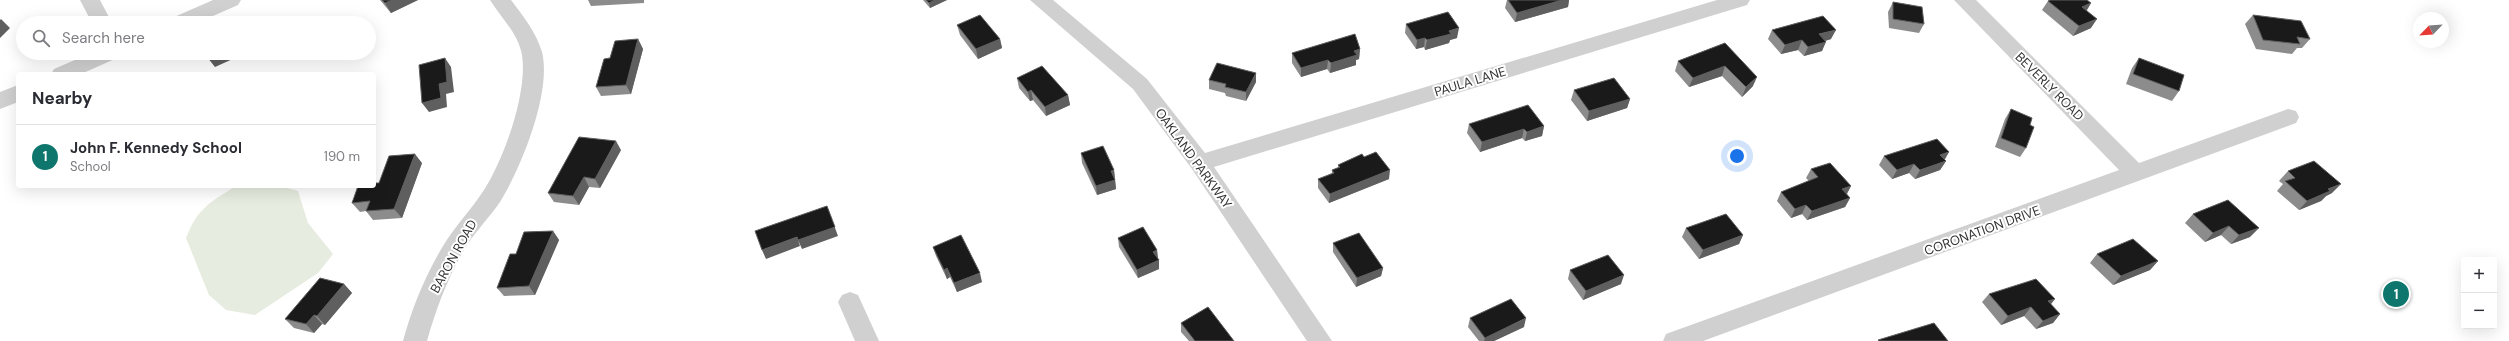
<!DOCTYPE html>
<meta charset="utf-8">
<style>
body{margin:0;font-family:"DM Sans",sans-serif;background:#f2f2f3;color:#2b2b33}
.controls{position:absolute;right:12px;bottom:12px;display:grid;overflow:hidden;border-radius:4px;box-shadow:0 4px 16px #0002}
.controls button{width:36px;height:36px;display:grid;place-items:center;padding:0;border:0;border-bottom:1px solid #e1e1e2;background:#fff;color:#2b2b33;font:20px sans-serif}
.compass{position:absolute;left:2413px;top:12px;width:36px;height:36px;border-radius:50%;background:#fff;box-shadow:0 4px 16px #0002;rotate:245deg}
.you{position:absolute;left:1737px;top:156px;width:14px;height:14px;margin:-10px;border:3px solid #fff;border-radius:50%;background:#1a73e8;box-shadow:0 0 0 6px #1a73e833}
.badge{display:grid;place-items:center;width:26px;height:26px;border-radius:50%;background:#0f766e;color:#fff;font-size:13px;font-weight:700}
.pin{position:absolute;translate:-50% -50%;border:2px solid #fff;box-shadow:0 1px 4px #0006}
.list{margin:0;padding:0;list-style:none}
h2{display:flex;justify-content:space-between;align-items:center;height:52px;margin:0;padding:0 16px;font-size:17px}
h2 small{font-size:13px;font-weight:400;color:#7c7c81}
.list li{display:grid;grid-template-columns:26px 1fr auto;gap:12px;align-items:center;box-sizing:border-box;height:64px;padding:0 16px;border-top:1px solid #e1e1e2}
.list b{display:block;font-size:15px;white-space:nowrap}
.list p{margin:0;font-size:13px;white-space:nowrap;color:#7c7c81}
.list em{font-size:13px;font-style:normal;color:#7c7c81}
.icon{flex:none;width:22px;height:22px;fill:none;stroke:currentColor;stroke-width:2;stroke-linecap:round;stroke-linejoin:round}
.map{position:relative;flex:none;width:2509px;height:341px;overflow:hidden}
.search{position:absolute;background:#fff;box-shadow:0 4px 16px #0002;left:16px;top:16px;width:360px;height:44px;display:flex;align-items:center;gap:10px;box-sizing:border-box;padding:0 14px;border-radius:22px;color:#7c7c81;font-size:15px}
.panel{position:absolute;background:#fff;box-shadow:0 4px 16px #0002;left:16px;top:72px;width:360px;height:116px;border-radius:4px}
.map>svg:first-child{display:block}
.green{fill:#e6ecdf}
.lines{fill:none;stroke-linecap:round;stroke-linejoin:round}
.minor{fill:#d0d0d0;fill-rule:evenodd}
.wall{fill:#8c8c8c}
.shaded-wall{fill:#5f5f5f}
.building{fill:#1a1a1a;stroke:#5f5f5f}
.labels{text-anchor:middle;stroke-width:4;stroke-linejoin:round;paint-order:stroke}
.street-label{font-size:13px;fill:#333;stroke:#fff}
</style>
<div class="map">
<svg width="2509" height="341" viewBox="0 0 2509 341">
<rect width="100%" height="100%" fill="#fff"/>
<path class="green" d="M236 186H280L298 191 308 223 333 254 318 273 255 315 226 310 209 295 186 238C198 208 209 203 236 186Z"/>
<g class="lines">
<path class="minor" d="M80 0H100L112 23H92Z
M213 0H241L238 5 197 23H169L172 18Z
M490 0H511C523 16 536 32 542 52 552 92 521 168 500 202 489 218 475 232 465 248 448 277 436 309 427 341H403C412 308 425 276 443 246 455 226 471 210 484 190 504 159 528 92 522 55 518 33 501 18 490 0Z
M1030 0H1053L1147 79 1205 153 1717 0H1750L1747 5 1214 167 1332 341H1307L1192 169 1133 89Z
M1954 0H1976L2139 163 2288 109 2296 111 2299 117 2296 123 1703 341H1663L1666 334 2119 170Z
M91 53H120L117 58 81 74H51L54 69Z
M18 85V102L0 109V92Z
M850 292 858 295 879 341H855L838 302 842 295Z"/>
</g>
<path class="wall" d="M380 0H418L391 13Z
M588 0H644V3L591 6Z
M923 0H947L930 8Z
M1507 0H1569L1568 7 1515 22 1505 8Z
M2048 1 2091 3 2087 10 2091 28 2073 36 2042 10Z
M1893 2 1924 24 1919 33 1889 28 1888 12Z
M2253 15 2310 39 2302 48H2297L2292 54 2256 49 2245 24Z
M1406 24 1457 38 1450 40 1449 43 1425 50 1424 47 1416 49 1405 33Z
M957 25 1000 39 1002 48 978 59 960 35Z
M1772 30 1831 39 1825 41 1822 51 1804 56 1798 50 1781 54 1768 39Z
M638 39 643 49 631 94 601 96 596 87 610 58Z
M1725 43 1753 86 1742 97 1722 76 1689 87 1675 71 1678 61Z
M1360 49 1359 59 1356 60V65L1330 73 1327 69 1301 77 1292 63V53Z
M2139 58 2179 91 2172 101 2126 84 2132 68Z
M1017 78 1068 95 1070 105 1046 116 1033 100 1030 101 1019 88Z
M1209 80 1256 82 1246 101 1226 96 1225 93 1209 89Z
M1574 90 1630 99 1627 108 1587 121 1571 100Z
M2011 109 2030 125 2026 148 2020 157 1995 147 2005 119Z
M1469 124 1544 126 1542 136 1525 141 1522 138 1480 152 1467 133Z
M621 150 600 188 589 187 579 205 554 202 548 193Z
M1081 153 1114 170 1116 189 1097 195 1082 163Z
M1884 156 1944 160 1946 161 1940 170 1915 179 1909 173 1892 179 1879 165Z
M1364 157 1389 179 1329 203 1318 188V179L1332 173V170L1338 168V165Z
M422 163 402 218 373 220 366 211 360 212 352 203 379 183Z
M1811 169 1851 186 1847 194 1850 198 1845 207 1807 220 1802 214 1791 218 1777 201 1781 192 1809 181 1806 178Z
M2288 171 2332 193 2326 196 2321 201 2299 210 2277 191 2283 184 2279 181Z
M2228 200 2250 237 2231 244 2221 235 2205 242 2185 223 2193 214Z
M1686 228 1743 235 1739 244 1699 259 1682 237Z
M553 231 559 240 535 295 504 296 497 288 516 254Z
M1118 238 1157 250 1159 269 1138 278 1119 247Z
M1333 243 1383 268 1381 276 1356 287 1333 252Z
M933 247 982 282 957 292 950 277 947 279 936 256Z
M2097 254 2158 261 2150 270 2113 285 2090 263Z
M1570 270 1621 284 1583 300 1568 279Z
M344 284 352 293 325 325 322 324 314 333 294 328 285 319Z
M1989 294 2050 304 2060 314 2053 323 2036 329 2024 316 2001 325 1982 302Z
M1470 318 1524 327 1494 341H1479L1468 327Z
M1181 323 1234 341H1189L1181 332Z"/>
<path class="shaded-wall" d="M392 0H418L391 13 385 3Z
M935 0H947L930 8 929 3Z
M1562 0H1569L1568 7 1515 22 1517 13Z
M2091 3 2085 13 2082 7Z
M1 19 10 28 0 38V20Z
M2097 19 2091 28 2073 36 2079 26Z
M1459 28 1457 38 1450 40 1449 43 1425 50 1427 40 1449 31Z
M1836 30 1831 39 1815 44 1819 34Z
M1425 38 1424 47 1416 49 1417 40Z
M638 39 643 49 631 94 626 85Z
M1000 39 1002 48 978 59 976 49Z
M1802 40 1798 50 1781 54 1785 45Z
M1826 42 1822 51 1804 56 1808 47Z
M1360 49 1359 59 1356 60V65L1330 73 1331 63 1354 51Z
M217 53H246L215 67 207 57Z
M445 58 451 67 454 92 446 94 447 107 429 112 422 103 439 84Z
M1328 60 1327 69 1301 77V68Z
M1725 66 1722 76 1689 87 1693 78Z
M1256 73V82L1246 101V92Z
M1757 77 1753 86 1742 97 1746 87Z
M1031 90 1033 100 1030 101 1028 92Z
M1068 95 1070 105 1046 116 1045 107Z
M1630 99 1627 108 1587 121 1589 111Z
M1544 126 1542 136 1525 141 1527 132Z
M1524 129 1522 138 1480 152 1482 142Z
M616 141 621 150 600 188 595 179Z
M1949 152 1944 161 1940 155Z
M415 154 422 163 402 218 394 209Z
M1946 161 1940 170 1915 179 1920 170Z
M1914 164 1909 173 1892 179 1897 170Z
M1114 170 1115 179 1111 171Z
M1390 170 1389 179 1329 203 1330 194Z
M584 177 589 187 579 205 573 196Z
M1115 180 1116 189 1097 195 1096 186Z
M2341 184 2332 193 2326 196 2321 201 2299 210 2307 201 2328 189Z
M1851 186 1846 195 1842 189Z
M1850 198 1845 207 1807 220 1812 211Z
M1806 205 1802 214 1791 218 1795 209Z
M827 206 838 236 802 249 798 240Z
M2229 226 2221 235 2205 242 2213 233Z
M2259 228 2250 237 2231 244 2239 235Z
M553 231 559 240 535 295 529 286Z
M1743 235 1739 244 1699 259 1703 250Z
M797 237 800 246 766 259 762 250Z
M1157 250 1158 259 1153 252Z
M1159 260V269L1138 278 1137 270Z
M2158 261 2150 270 2113 285 2121 276Z
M947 268 950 277 947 279 944 270Z
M1383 268 1381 276 1356 287 1357 278Z
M980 273 982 282 957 292 954 283Z
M1624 275 1621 284 1583 300 1586 291Z
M344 284 352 293 325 325 317 316Z
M2055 299 2048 308V301Z
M2031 307 2024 316 2001 325 2008 316Z
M2060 314 2053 323 2036 329 2043 321Z
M314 315 322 324 314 333 306 324Z
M1526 318 1524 327 1494 341H1484L1485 338Z"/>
<path class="building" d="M382 0H392L385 3Z
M926 0H935L929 3Z
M1508 0H1562L1517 13Z
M2050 0H2087L2091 3 2082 7 2097 19 2079 26 2048 1Z
M1893 2 1922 7 1924 24 1893 19Z
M1448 12 1459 28 1449 31 1451 34 1427 40 1425 38 1417 40 1406 24Z
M980 15 1000 39 976 49 957 25Z
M2253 15 2301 21 2310 39 2297 37 2300 44 2263 40Z
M1823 16 1836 30 1819 34 1826 42 1808 47 1802 40 1785 45 1772 30Z
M257 17 260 23H243Z
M1355 34 1360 49 1354 51 1357 55 1331 63 1328 60 1301 68 1292 53Z
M638 39 626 85 596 87 604 59 610 58 615 41Z
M1725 43 1757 77 1746 87 1725 66 1693 78 1678 61Z
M205 53H217L207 57Z
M445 58 447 82 439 84 441 98 422 103 419 65Z
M2139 58 2184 75 2179 91 2133 74Z
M1217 63 1256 73 1246 92 1225 87 1226 84 1209 80Z
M1042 66 1068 95 1045 107 1031 90 1028 92 1017 78Z
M1614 78 1630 99 1589 111 1574 90Z
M1528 105 1544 126 1527 132 1524 129 1482 142 1469 124Z
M2011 109 2032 118 2030 125 2034 127 2026 148 2001 138Z
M579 137 616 141 595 179 584 177 573 196 548 193Z
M1937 139 1949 152 1940 155 1946 161 1920 170 1914 164 1897 170 1884 156Z
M1103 146 1114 170 1111 171 1115 180 1096 186 1081 153Z
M1376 152 1390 170 1330 194 1318 179 1334 173 1332 170 1340 167 1338 165 1362 154 1364 157Z
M415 154 394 209 366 211 370 201 352 203 358 186H374V183H379L389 156Z
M2314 161 2341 184 2328 189 2330 191 2307 201 2285 181 2295 178 2288 171Z
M1830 163 1851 186 1842 189 1850 198 1812 211 1806 205 1795 209 1781 192 1818 177 1811 169Z
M2228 200 2259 228 2239 235 2229 226 2213 233 2193 214Z
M827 206 835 227 798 240 797 237 762 250 755 231Z
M1726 214 1743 235 1703 250 1686 228Z
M1143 227 1157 250 1153 252 1159 260 1137 270 1118 238Z
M553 231 529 286 497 288 510 254H516L524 232Z
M1359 233 1383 268 1357 278 1333 243Z
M961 235 980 273 954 283 947 268 944 270 933 247Z
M2133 239 2158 261 2121 276 2097 254Z
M1608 255 1624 275 1586 291 1570 270Z
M320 278 344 284 317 316 314 315 306 324 285 319Z
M2036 279 2055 299 2048 301 2060 314 2043 321 2031 307 2008 316 1989 294Z
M1511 299 1526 318 1485 338 1470 318Z
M1208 307 1234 341H1195L1181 323Z
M1934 323 1948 341H1879L1878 340Z"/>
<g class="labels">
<g class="street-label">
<text transform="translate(1470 81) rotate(-17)" y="5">PAULA LANE</text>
<text transform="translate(2050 86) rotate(45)" y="5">BEVERLY ROAD</text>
<text transform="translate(1194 158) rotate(54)" y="5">OAKLAND PARKWAY</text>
<text transform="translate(1982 230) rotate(-20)" y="5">CORONATION DRIVE</text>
<text transform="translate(453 256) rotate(-61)" y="5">BARON ROAD</text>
</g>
</g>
</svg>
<div class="controls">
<button>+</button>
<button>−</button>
</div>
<svg class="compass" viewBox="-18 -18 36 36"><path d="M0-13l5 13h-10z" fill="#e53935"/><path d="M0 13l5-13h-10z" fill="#7c7c81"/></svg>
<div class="you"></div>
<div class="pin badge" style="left:2396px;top:294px">1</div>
<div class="search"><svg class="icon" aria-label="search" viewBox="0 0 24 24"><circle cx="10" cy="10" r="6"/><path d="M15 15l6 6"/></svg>Search here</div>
<section class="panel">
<h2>Nearby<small></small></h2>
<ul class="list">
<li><span class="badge">1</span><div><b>John F. Kennedy School</b><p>School</p></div><em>190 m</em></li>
</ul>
</section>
</div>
